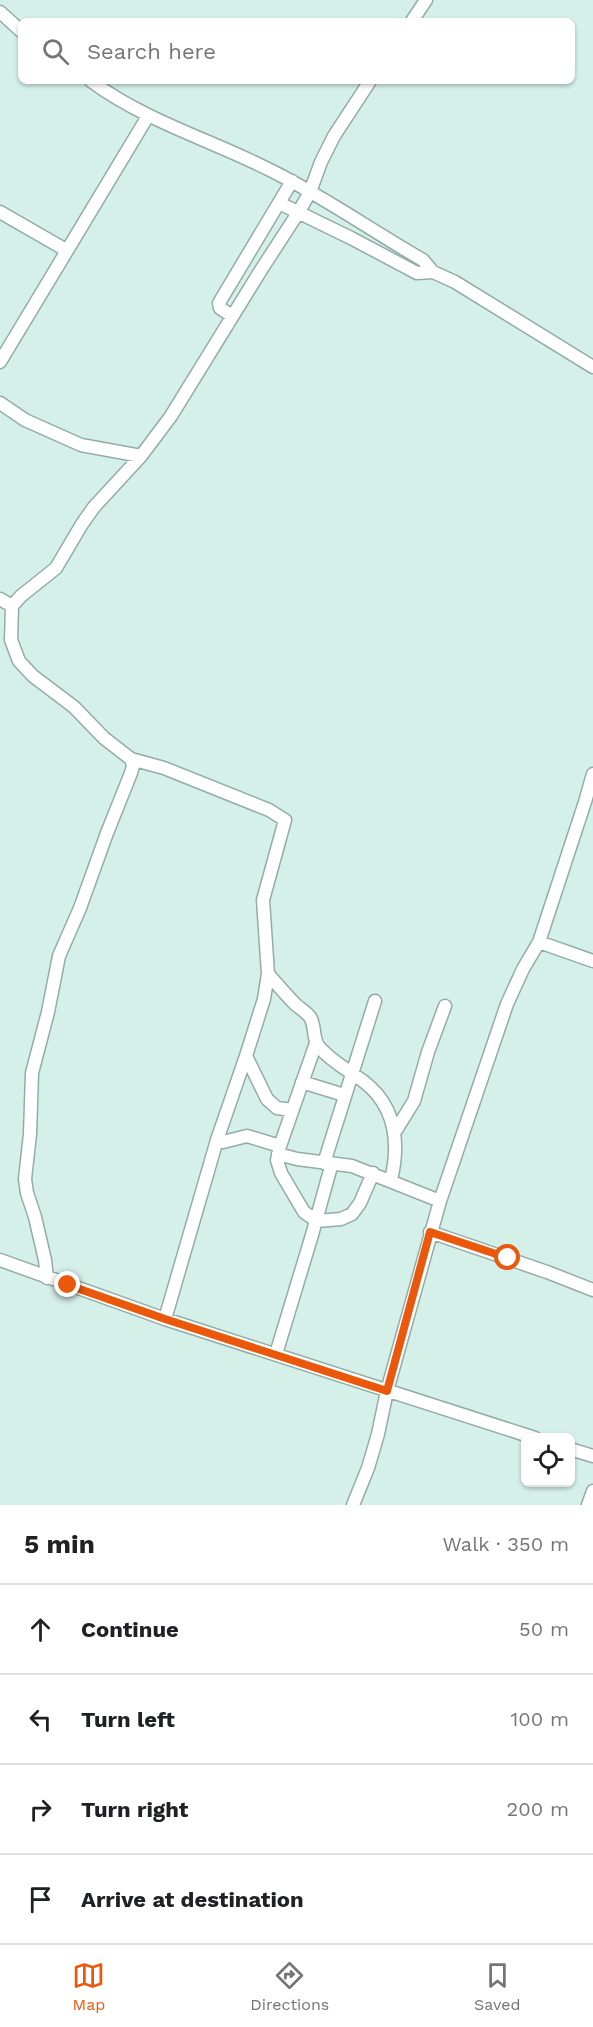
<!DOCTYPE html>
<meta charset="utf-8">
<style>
body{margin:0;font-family:"Work Sans",sans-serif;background:#f6f6f6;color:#202124}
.controls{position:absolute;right:18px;bottom:18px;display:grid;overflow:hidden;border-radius:9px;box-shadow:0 2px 4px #0004}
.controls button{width:54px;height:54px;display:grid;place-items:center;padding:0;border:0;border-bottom:2px solid #e0e0e0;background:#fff;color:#202124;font:30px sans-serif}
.stop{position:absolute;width:18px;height:18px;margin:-14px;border:4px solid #ea580c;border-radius:50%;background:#fff}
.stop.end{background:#ea580c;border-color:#fff;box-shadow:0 2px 6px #0008}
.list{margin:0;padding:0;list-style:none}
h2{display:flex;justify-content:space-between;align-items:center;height:78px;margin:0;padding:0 24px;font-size:26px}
h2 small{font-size:20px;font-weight:400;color:#757577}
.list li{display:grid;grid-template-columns:39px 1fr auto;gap:18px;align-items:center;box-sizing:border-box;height:90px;padding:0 24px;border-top:2px solid #e0e0e0}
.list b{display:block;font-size:22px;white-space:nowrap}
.list em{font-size:20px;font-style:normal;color:#757577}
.icon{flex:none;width:33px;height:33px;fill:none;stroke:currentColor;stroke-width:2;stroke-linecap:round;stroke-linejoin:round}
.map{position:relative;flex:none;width:593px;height:1505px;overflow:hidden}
.search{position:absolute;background:#fff;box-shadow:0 2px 4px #0004;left:18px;right:18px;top:18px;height:66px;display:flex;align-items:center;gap:15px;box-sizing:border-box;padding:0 21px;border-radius:9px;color:#757577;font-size:22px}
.sheet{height:438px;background:#fff}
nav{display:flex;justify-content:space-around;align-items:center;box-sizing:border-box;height:84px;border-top:2px solid #e0e0e0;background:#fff;font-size:16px;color:#757577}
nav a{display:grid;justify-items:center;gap:3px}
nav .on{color:#ea580c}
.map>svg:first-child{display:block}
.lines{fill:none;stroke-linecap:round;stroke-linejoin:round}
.street-casing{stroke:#93aca7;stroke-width:15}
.street{stroke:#fff;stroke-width:12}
.route{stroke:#ea580c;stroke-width:8}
</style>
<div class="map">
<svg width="593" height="1505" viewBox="0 0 593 1505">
<rect width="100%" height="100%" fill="#d5efe9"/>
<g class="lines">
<g class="street-casing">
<path id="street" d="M0 12 21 31
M412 21 426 0
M91 81C145 121 211 140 270 170 323 196 372 231 423 260L433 272 455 282 593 367
M279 203 351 238 417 273 433 272
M0 212 66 250
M232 316 220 308 219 303 292 181
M0 362 148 116
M0 403 25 420 81 445 141 456
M0 599 12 606 21 596 56 568 82 524 94 507 141 456 171 416 261 270 298 213 310 192 321 162 334 136 370 81
M12 606 11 640 19 661 33 676 74 707 104 738 131 759 164 768 269 810 285 820 263 900 268 974 264 999 246 1056 267 1099 277 1108 292 1110
M539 942 593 961
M268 974C277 984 286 995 296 1005 301 1009 306 1012 310 1017 316 1026 312 1039 319 1047 332 1062 348 1070 363 1081 396 1106 400 1142 391 1180
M316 1043 280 1146 277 1160 281 1173 304 1212 317 1221 341 1219 352 1214 360 1203 373 1173
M246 1056 217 1140 223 1142 247 1136 280 1146
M302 1082 344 1095
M396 1130 414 1101 428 1052 445 1006
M278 1154 297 1159 352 1166 440 1201
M324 1163 375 1001
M430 1232 547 1272 593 1290
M0 1260 165 1319 535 1438
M47 1278 45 1260 35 1217 27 1193 25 1179 30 1134 32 1073 48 1012 59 956 80 908 107 833 131 773 133 766 131 759
M165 1319 217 1140
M276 1354 312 1235 332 1163
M570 1449 593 1456
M353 1505 368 1468 378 1434 387 1391 440 1201 507 1004 523 969 539 942 585 802 593 774
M588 1505 593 1491"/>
</g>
<use href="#street" class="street"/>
</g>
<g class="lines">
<path class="route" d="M68 1285 165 1319 387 1391 430 1232 508 1258"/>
</g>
</svg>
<div class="controls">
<button><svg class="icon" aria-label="locate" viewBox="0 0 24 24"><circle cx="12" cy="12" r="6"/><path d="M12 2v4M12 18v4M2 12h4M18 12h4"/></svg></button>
</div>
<div class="stop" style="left:508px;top:1258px"></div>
<div class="stop end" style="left:68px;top:1285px"></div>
<div class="search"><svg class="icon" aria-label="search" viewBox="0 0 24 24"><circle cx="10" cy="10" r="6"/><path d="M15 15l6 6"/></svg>Search here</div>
</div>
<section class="sheet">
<h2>5 min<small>Walk · 350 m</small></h2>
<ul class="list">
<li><svg class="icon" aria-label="ahead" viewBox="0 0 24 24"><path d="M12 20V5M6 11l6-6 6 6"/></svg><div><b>Continue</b></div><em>50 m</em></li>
<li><svg class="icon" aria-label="left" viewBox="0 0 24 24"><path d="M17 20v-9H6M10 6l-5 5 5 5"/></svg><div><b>Turn left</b></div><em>100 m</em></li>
<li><svg class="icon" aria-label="right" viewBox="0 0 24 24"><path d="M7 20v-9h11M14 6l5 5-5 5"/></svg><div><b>Turn right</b></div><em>200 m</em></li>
<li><svg class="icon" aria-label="arrive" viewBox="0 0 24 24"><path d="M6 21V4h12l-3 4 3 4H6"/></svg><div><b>Arrive at destination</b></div></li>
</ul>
</section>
<nav>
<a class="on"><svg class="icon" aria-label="map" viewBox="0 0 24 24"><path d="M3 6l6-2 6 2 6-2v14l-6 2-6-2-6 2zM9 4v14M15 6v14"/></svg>Map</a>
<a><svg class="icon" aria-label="directions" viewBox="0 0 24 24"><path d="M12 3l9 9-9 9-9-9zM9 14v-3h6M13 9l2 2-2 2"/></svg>Directions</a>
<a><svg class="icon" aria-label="saved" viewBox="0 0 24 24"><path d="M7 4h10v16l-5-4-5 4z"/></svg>Saved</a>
</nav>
